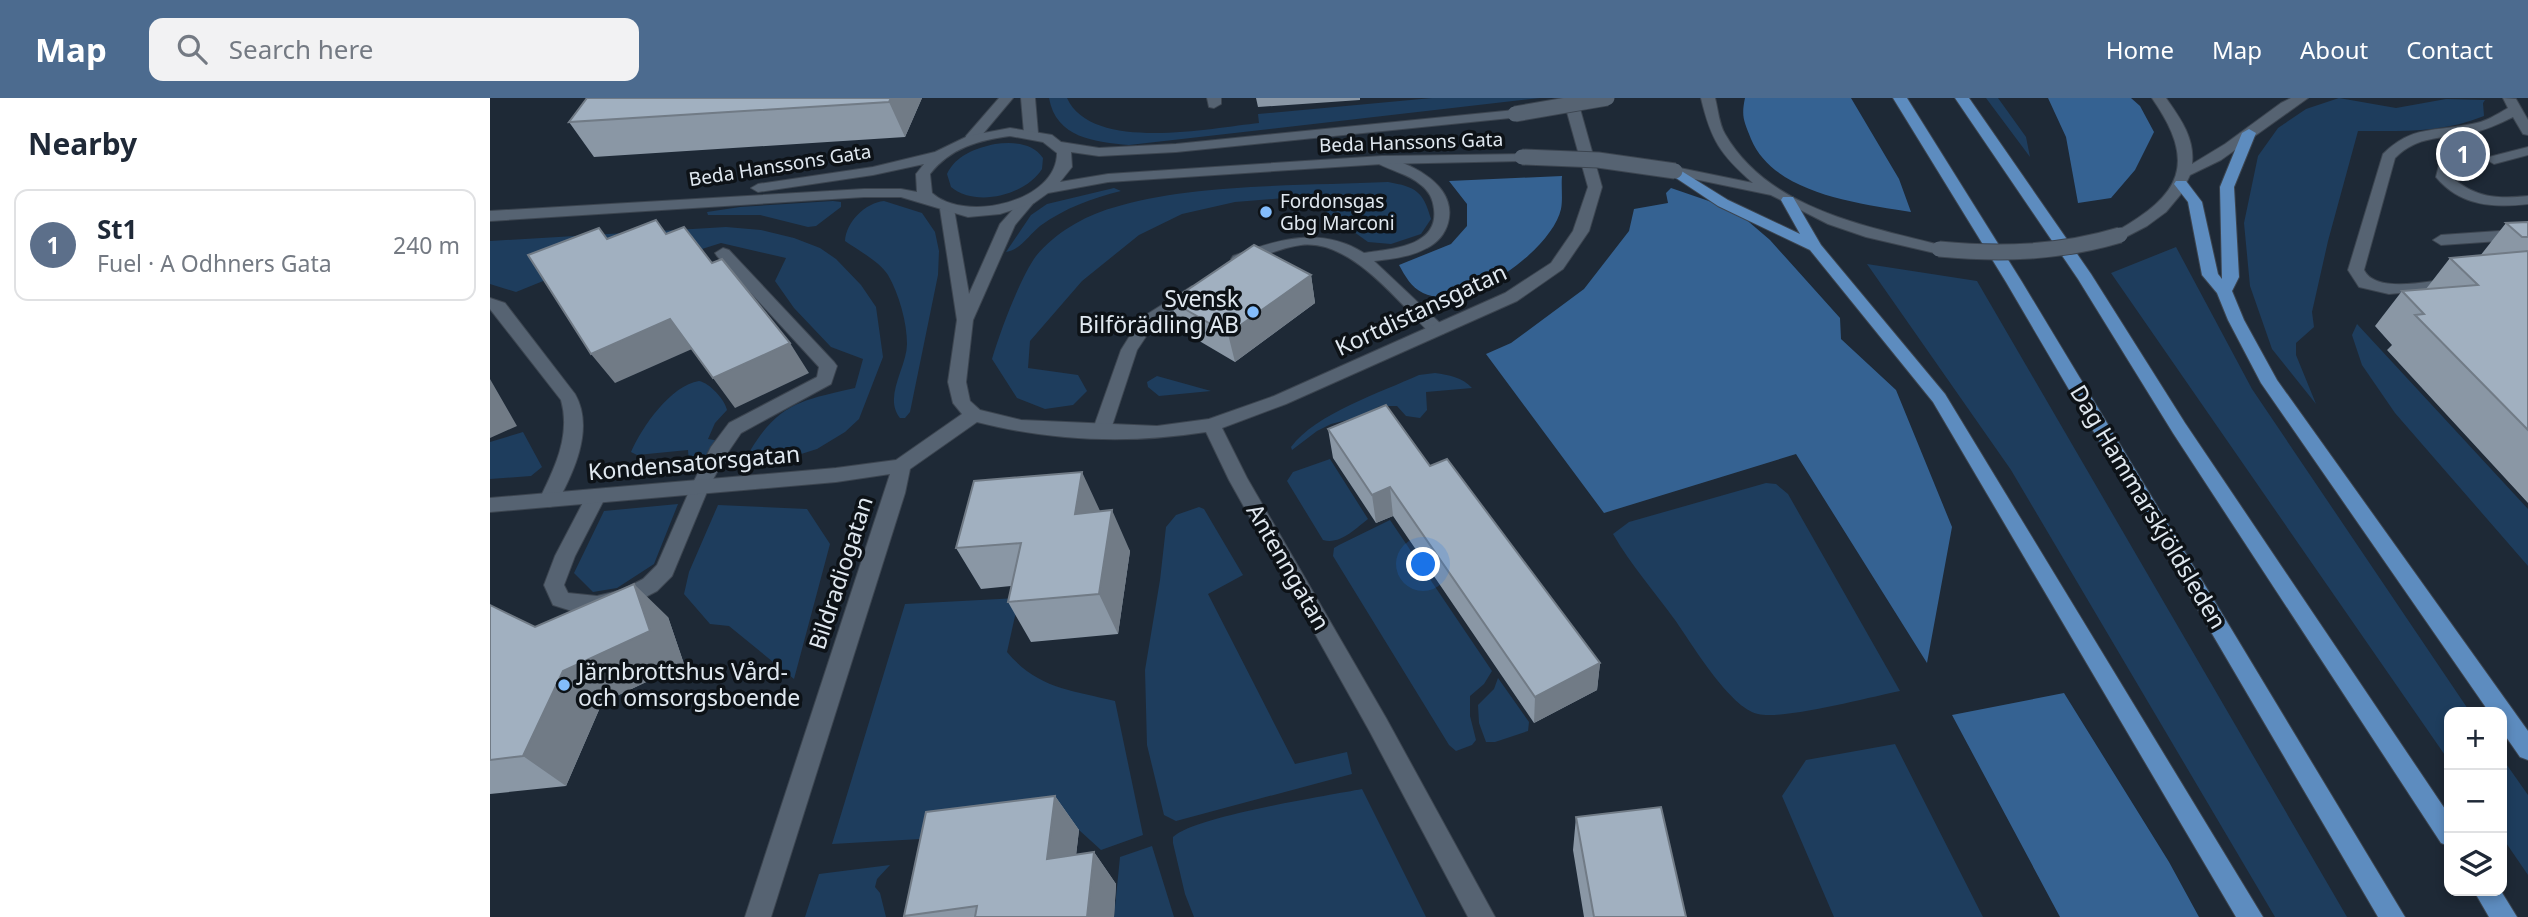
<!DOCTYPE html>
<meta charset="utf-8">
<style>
body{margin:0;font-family:"Noto Sans",sans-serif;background:#f2f2f3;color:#1f2937}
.controls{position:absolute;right:21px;bottom:21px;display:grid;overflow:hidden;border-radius:14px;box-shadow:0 4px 10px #0003}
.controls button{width:63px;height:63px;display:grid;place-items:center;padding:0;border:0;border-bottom:2px solid #e0e1e3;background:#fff;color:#1f2937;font:35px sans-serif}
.you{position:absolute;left:934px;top:467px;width:24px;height:24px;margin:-18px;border:5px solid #fff;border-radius:50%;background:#1a73e8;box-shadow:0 0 0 10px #1a73e833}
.badge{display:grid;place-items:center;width:46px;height:46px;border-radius:50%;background:#4c6b8f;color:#fff;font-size:23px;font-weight:700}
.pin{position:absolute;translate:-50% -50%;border:4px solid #fff;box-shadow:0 2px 7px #0006}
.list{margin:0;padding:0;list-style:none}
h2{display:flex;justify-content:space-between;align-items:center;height:91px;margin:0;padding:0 28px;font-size:30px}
h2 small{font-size:23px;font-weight:400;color:#747a83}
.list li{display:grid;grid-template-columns:46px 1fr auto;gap:21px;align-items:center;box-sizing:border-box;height:112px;margin:0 14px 14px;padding:0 14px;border:2px solid #e0e1e3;border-radius:14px}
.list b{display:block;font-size:26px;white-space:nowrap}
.list p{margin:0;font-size:23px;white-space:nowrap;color:#747a83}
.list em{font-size:23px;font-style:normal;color:#747a83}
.icon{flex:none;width:38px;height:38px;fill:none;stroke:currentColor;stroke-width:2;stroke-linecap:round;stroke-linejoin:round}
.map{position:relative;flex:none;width:2038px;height:819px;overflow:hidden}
header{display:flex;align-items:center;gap:42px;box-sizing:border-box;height:98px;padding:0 35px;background:#4c6b8f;color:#fff}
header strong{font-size:33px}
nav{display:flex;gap:38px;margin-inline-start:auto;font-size:24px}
.search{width:490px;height:63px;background:#f2f2f3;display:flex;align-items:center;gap:18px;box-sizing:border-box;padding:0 24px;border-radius:14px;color:#747a83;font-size:26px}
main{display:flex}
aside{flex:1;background:#fff}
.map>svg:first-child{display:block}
.green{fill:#1e3d5d}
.forest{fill:#356292}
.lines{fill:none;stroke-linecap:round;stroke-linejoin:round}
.service-casing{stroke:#3c4550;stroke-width:2}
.minor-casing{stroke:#3c4550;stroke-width:2}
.tertiary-casing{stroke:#3c4550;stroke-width:2}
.primary-casing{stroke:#3c4550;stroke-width:2}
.service{fill:#566372;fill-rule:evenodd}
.minor{fill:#566372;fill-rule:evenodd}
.tertiary{fill:#566372;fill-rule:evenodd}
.primary{fill:#5d8cbf;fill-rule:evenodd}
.tertiary-bridge-casing{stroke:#3c4550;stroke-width:17;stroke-linecap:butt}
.tertiary-bridge{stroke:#566372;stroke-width:15}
.wall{fill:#8a97a5}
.shaded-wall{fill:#717b86}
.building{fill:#a1b0c0;stroke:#717b86;stroke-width:2}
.poi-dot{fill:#83bcfb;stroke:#0d1217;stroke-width:2.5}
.labels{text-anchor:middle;stroke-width:7;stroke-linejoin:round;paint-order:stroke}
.far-street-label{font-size:19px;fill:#e0e8f0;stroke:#0d1217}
.far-poi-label{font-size:19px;fill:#e0e8f0;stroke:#0d1217;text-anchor:start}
.poi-label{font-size:23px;fill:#e0e8f0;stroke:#0d1217;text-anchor:end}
.street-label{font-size:23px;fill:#e0e8f0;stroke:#0d1217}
</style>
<header>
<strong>Map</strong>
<div class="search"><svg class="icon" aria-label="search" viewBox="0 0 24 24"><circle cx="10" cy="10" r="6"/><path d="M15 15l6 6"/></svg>Search here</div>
<nav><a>Home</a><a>Map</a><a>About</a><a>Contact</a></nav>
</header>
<main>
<aside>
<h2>Nearby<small></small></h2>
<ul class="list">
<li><span class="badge" style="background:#5c6f8a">1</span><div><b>St1</b><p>Fuel · A Odhners Gata</p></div><em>240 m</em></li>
</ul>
</aside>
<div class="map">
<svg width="2038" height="819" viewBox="0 0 2038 819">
<rect width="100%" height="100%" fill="#1e2936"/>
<path class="green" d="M559 0H577C602 55 721 30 769 25L768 16 942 0H1050L639 47C605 44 566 40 559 0Z
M1496 0H1508L1536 39 1540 59Z
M1849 0 1906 10 1956 1 1995 2 1993 5 1994 18C1953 35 1911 33 1868 33L1838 143 1822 214 1824 229 1806 245V257L1826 306 1782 251 1760 188 1754 125 1768 58 1788 30 1816 11Z
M505 46C522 44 542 44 553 60L552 71C536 97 486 110 461 89L457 76C466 57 486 50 505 46Z
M898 84C926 89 933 93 941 121L931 136 901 146 878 144 828 108 794 100 745 104 692 116 649 137 592 183 540 243 538 270 588 277 597 293 583 307 555 311 527 300 502 261C510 234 530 180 546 158 565 135 594 118 622 110 702 85 813 88 898 84Z
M624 90 631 93C602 100 575 110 550 128 540 136 529 153 516 154L541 117 557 106Z
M343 103 351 104V109L326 128 318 129 270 117H218L217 114 250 109Z
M394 103 432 115 445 134 449 153 448 177 420 314 415 320H410C393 299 417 269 417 246 417 224 409 196 398 177 390 164 368 152 355 143 356 124 375 105 394 103Z
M236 129 271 132 304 140 330 150 346 161 371 187 386 209 393 259 369 321 355 334 327 351 308 357 278 364 265 362 260 353C289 304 314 302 365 290L373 261 341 249 304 210 285 183 296 160 231 145 212 151 175 147 73 175 26 194 0 186V143Z
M1686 149 1762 291 1980 614H1959V663L1621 175Z
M1377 166 1487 183 1857 819H1785L1521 372Z
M1867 226 2038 411V468L1905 315 1872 267 1862 237Z
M945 275C959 277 972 279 982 290L936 294 937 312 930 320 916 318 907 308H890L869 319 841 326 827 333 802 352 801 349C825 316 892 294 929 277Z
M667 278 721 293 669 298 658 289 657 284Z
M209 283C220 285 235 302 237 312L225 325 218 341 230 343 217 364 199 365 198 352 147 357 141 354C152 329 181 287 209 283Z
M33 334 52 369 41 378 0 381V344Z
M840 361 878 421C865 431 850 447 833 442L797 383 803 374Z
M1276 385 1286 386 1298 396 1410 593C1380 599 1294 622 1268 616 1240 610 1202 546 1185 522 1164 493 1141 467 1123 436L1139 424Z
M188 406 164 466 127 490 103 494 84 475 114 413Z
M228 407 317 411 340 446 304 581 239 528 220 526 194 496 199 474Z
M709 409 714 411 753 477 718 496 805 666 857 654 862 676 686 723 674 717 657 647 655 572 670 482 676 429 686 417Z
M900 422 1002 573 994 586 980 598V618L986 642 982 647 966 653 959 647 843 458 844 450 849 447Z
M529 500 517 554C548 591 581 592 625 603L653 737 611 752 589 732 342 746 415 506Z
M1008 580 1039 624 1038 633 1005 644H996L989 625 988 607 1004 591Z
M1405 646 1493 819H1344L1292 698 1316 662Z
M2012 660 2038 697V777L2012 739Z
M872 691 936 819H704L695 796 683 745V739C705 718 836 698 872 691Z
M662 748 684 819H624L630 759Z
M400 767 387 781 385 789 390 795 396 819H315L329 776Z"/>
<path class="forest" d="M1255 0H1361L1409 81 1421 114C1368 105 1284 96 1261 41 1254 23 1251 19 1255 0Z
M1558 0H1641L1650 8 1664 34 1645 72 1621 100 1588 105 1576 39Z
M1072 78C1071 88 1073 101 1071 111 1062 152 974 216 933 195 921 189 915 178 909 167L961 146 977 128V106L959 83Z
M1181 90 1245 112 1280 142 1350 220 1351 241 1406 292 1462 429 1437 565 1306 356 1114 415 996 256 1021 245 1094 191 1139 133 1144 111 1178 105 1176 95Z
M1574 595 1679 764 1709 819H1570L1462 617Z"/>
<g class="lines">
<g class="service-casing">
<path id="service" d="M717 0H731V6L724 10 719 9Z
M2013 0 2026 1 2038 22V37L2033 36 2023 19C2009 26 1996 32 1981 35 1952 41 1928 37 1905 60L1874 172C1886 197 1943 182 1966 180L1972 181 1974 185 1972 189 1899 196 1869 189 1858 172 1893 56C1922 27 1945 34 1982 26 1995 24 2006 17 2018 10Z
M2038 49V57L2004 66 1997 62 1999 59Z
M892 58C922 66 968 87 958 125 955 136 947 145 937 150 921 159 901 161 884 163L953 228 955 232 953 236H941C908 204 861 141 811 147 789 150 770 160 749 166L741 161 743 158C788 141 831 128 874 155 900 151 949 149 944 111 943 101 939 93 931 87 919 76 901 73 887 65L885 62Z
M1967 63 1974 67 1961 73 1960 78C1985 100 2007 101 2038 98V106C2003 110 1970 108 1946 79L1949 67Z
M2038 131V141L1951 147 1943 142 1951 137Z
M233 150 239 152 344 264 347 268 341 286 251 335 236 357 219 389 182 478 167 493 144 505 107 514H85L63 507 54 487 65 458 99 393 106 391 113 393 116 398 85 458 74 487 78 495 107 498 132 492 153 481 167 467 201 389 221 349 239 325 327 279 329 269 227 158 225 155Z
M702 188 710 193 708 197 663 228 647 252 620 334 617 339H605L602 334 631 252 651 220Z
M0 200 15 205 85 296C105 331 83 376 66 407L59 409 52 407 49 402C65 370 81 337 71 302L0 211Z"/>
</g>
<g class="minor-casing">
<path id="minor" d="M509 0H523L486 44H476V38Z
M531 0H545L548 35 546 38H536L534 35Z
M1073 0H1087L1112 89 1099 133 1073 171 1027 203 796 306 732 330 757 380 896 620 1005 819H978L880 634 739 382 716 334C640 346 561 343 487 324L420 371 415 395 281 819H255L400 376 346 384 0 414V400L346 370 406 362 472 316 463 305 458 284 467 222 450 111 457 107 464 111 479 196 510 126 534 99H544L546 102 525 127 483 222 476 284 480 303 490 312 531 322 667 328 719 321 784 298 1015 195 1061 165 1083 133 1098 89Z"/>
</g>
<g class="tertiary-casing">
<path id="tertiary" d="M1211 0H1225C1228 11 1229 26 1235 36 1279 112 1377 128 1454 148L1457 151 1449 156 1376 139 1338 126 1281 97 1180 76 1178 73 1185 69 1263 85C1230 56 1221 42 1211 0Z
M1662 0H1676C1690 20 1705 40 1702 66L1735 46 1791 5 1801 0H1818L1731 62 1700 77 1691 96 1676 114 1657 128 1630 142 1625 140 1622 137 1625 134C1691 97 1708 66 1662 0Z
M1025 12 1032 16 1030 19 686 54 609 58 581 54 582 69 570 84 618 76 892 58 1037 56 1039 59 1032 63 892 66 618 84 558 95 544 105 510 116 478 119 411 99H374L0 123V113L374 91H411L427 94 426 76 434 66 383 77 268 94 261 90 268 86 383 69 445 54 478 38 520 30 562 37 571 44 609 50 686 46ZM520 38 553 44 567 55C567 104 475 125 442 95L440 76C460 50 489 42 520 38Z"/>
</g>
<g class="primary-casing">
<path id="primary" d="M1403 0H1417L1532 184 1915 819H1888L1516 184Z
M1465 0H1479L1601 176 1695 325 1959 717V748L1951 745 1683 335 1588 181Z
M1759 31 1766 35 1744 89 1749 179 1742 193 1754 222 1787 282 2038 633V662L2030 659 2012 633V614H1999L1771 285 1738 222 1727 195 1712 177 1698 104 1684 86 1686 83H1696L1712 104 1728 176 1732 181 1730 89 1752 35Z
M1185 69 1238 102 1310 136 1291 102 1293 99H1303L1331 147 1455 296 1773 819H1746L1443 304 1320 152 1228 108 1180 76 1178 73Z
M1984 793H2011L2027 819H1999Z"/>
</g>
<use href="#service" class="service"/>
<use href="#minor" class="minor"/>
<use href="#tertiary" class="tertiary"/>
<use href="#primary" class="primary"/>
<g class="tertiary-bridge-casing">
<path id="tertiary-bridge" d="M1025 16 1117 0
M1032 59 1108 62 1185 73
M1449 151C1511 157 1570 155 1630 137"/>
</g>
<use href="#tertiary-bridge" class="tertiary-bridge"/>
</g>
<path class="wall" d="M432 0 415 39 104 59 79 24Z
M766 0H870V2L768 9Z
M2038 124V405L1897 252 1902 247 1885 228 1912 193 1936 191 1960 160 1990 158 2016 125Z
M821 177 825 205 745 264 689 231 681 203Z
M838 331 940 368 1110 565 1107 592 1044 625 903 418 886 425 843 360Z
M610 414 640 453 628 536 541 544 518 504 521 488 491 491 466 450Z
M0 507 45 529 178 519 194 566 112 605 76 688 0 696Z
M565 698 589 732 586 757 604 754 626 786 624 819H416L414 818Z
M1086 719 1196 819H1094L1083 752Z"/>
<path class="shaded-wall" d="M401 0H432L415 39 399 4Z
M821 177 825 205 745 264 738 236Z
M180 221 202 251 125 285 101 256Z
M300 245 319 275 245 310 223 280Z
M0 281 27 328 0 340Z
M592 374 611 415 585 416Z
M900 389 903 418 886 425 882 397Z
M622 412 640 453 628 536 609 496Z
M144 486 178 519 194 566 112 605 76 688 33 658 73 573Z
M1110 565 1107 592 1044 625 1045 599Z
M565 698 589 732 582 793 557 761Z
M604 754 626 786 624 819H597Z"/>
<path class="building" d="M97 0H401L399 4 79 24Z
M166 122 176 136 194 129 222 165 232 161 300 245 223 280 180 221 101 256 38 157 109 130 117 141Z
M2038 124V139H2032L2016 125Z
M764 147 821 177 738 236 681 203Z
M2038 153V332L1925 217 1934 216 1912 193 1988 187 1960 160Z
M896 307 940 368 957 361 1110 565 1045 599 900 389 882 397 838 331Z
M592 374 585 416 622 412 609 496 518 504 531 445 466 450 484 383Z
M144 486 160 533 73 573 33 658 0 662V507L45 529Z
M565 698 557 761 604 754 597 819H485L487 808 414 818 436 714Z
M1171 709 1196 819H1104L1086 719Z"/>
<g class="poi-dot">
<circle cx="776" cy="114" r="7"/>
<circle cx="763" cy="214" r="7"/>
<circle cx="74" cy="587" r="7"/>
</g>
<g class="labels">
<g class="far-street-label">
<text transform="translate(921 44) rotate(-2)" y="7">Beda Hanssons Gata</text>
<text transform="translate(290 67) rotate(-9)" y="7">Beda Hanssons Gata</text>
</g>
<g class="far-poi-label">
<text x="790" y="110">Fordonsgas<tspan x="790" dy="22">Gbg Marconi</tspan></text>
</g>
<g class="poi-label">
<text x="749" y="209">Svensk<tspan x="749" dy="26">Bilförädling AB</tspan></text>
<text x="88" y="582" text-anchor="start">Järnbrottshus Vård-<tspan x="88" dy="26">och omsorgsboende</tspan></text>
</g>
<g class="street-label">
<text transform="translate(931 212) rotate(-25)" y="8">Kortdistansgatan</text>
<text transform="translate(204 365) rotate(-5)" y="8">Kondensatorsgatan</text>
<text transform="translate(1658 409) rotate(59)" y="8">Dag Hammarskjöldsleden</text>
<text transform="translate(798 469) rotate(60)" y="8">Antenngatan</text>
<text transform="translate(351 475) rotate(-72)" y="8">Bildradiogatan</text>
</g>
</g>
</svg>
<div class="controls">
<button>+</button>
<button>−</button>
<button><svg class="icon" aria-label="layers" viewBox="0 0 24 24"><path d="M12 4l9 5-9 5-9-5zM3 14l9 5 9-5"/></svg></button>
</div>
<div class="you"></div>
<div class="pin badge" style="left:1973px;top:56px;background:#5c6f8a">1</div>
</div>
</main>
